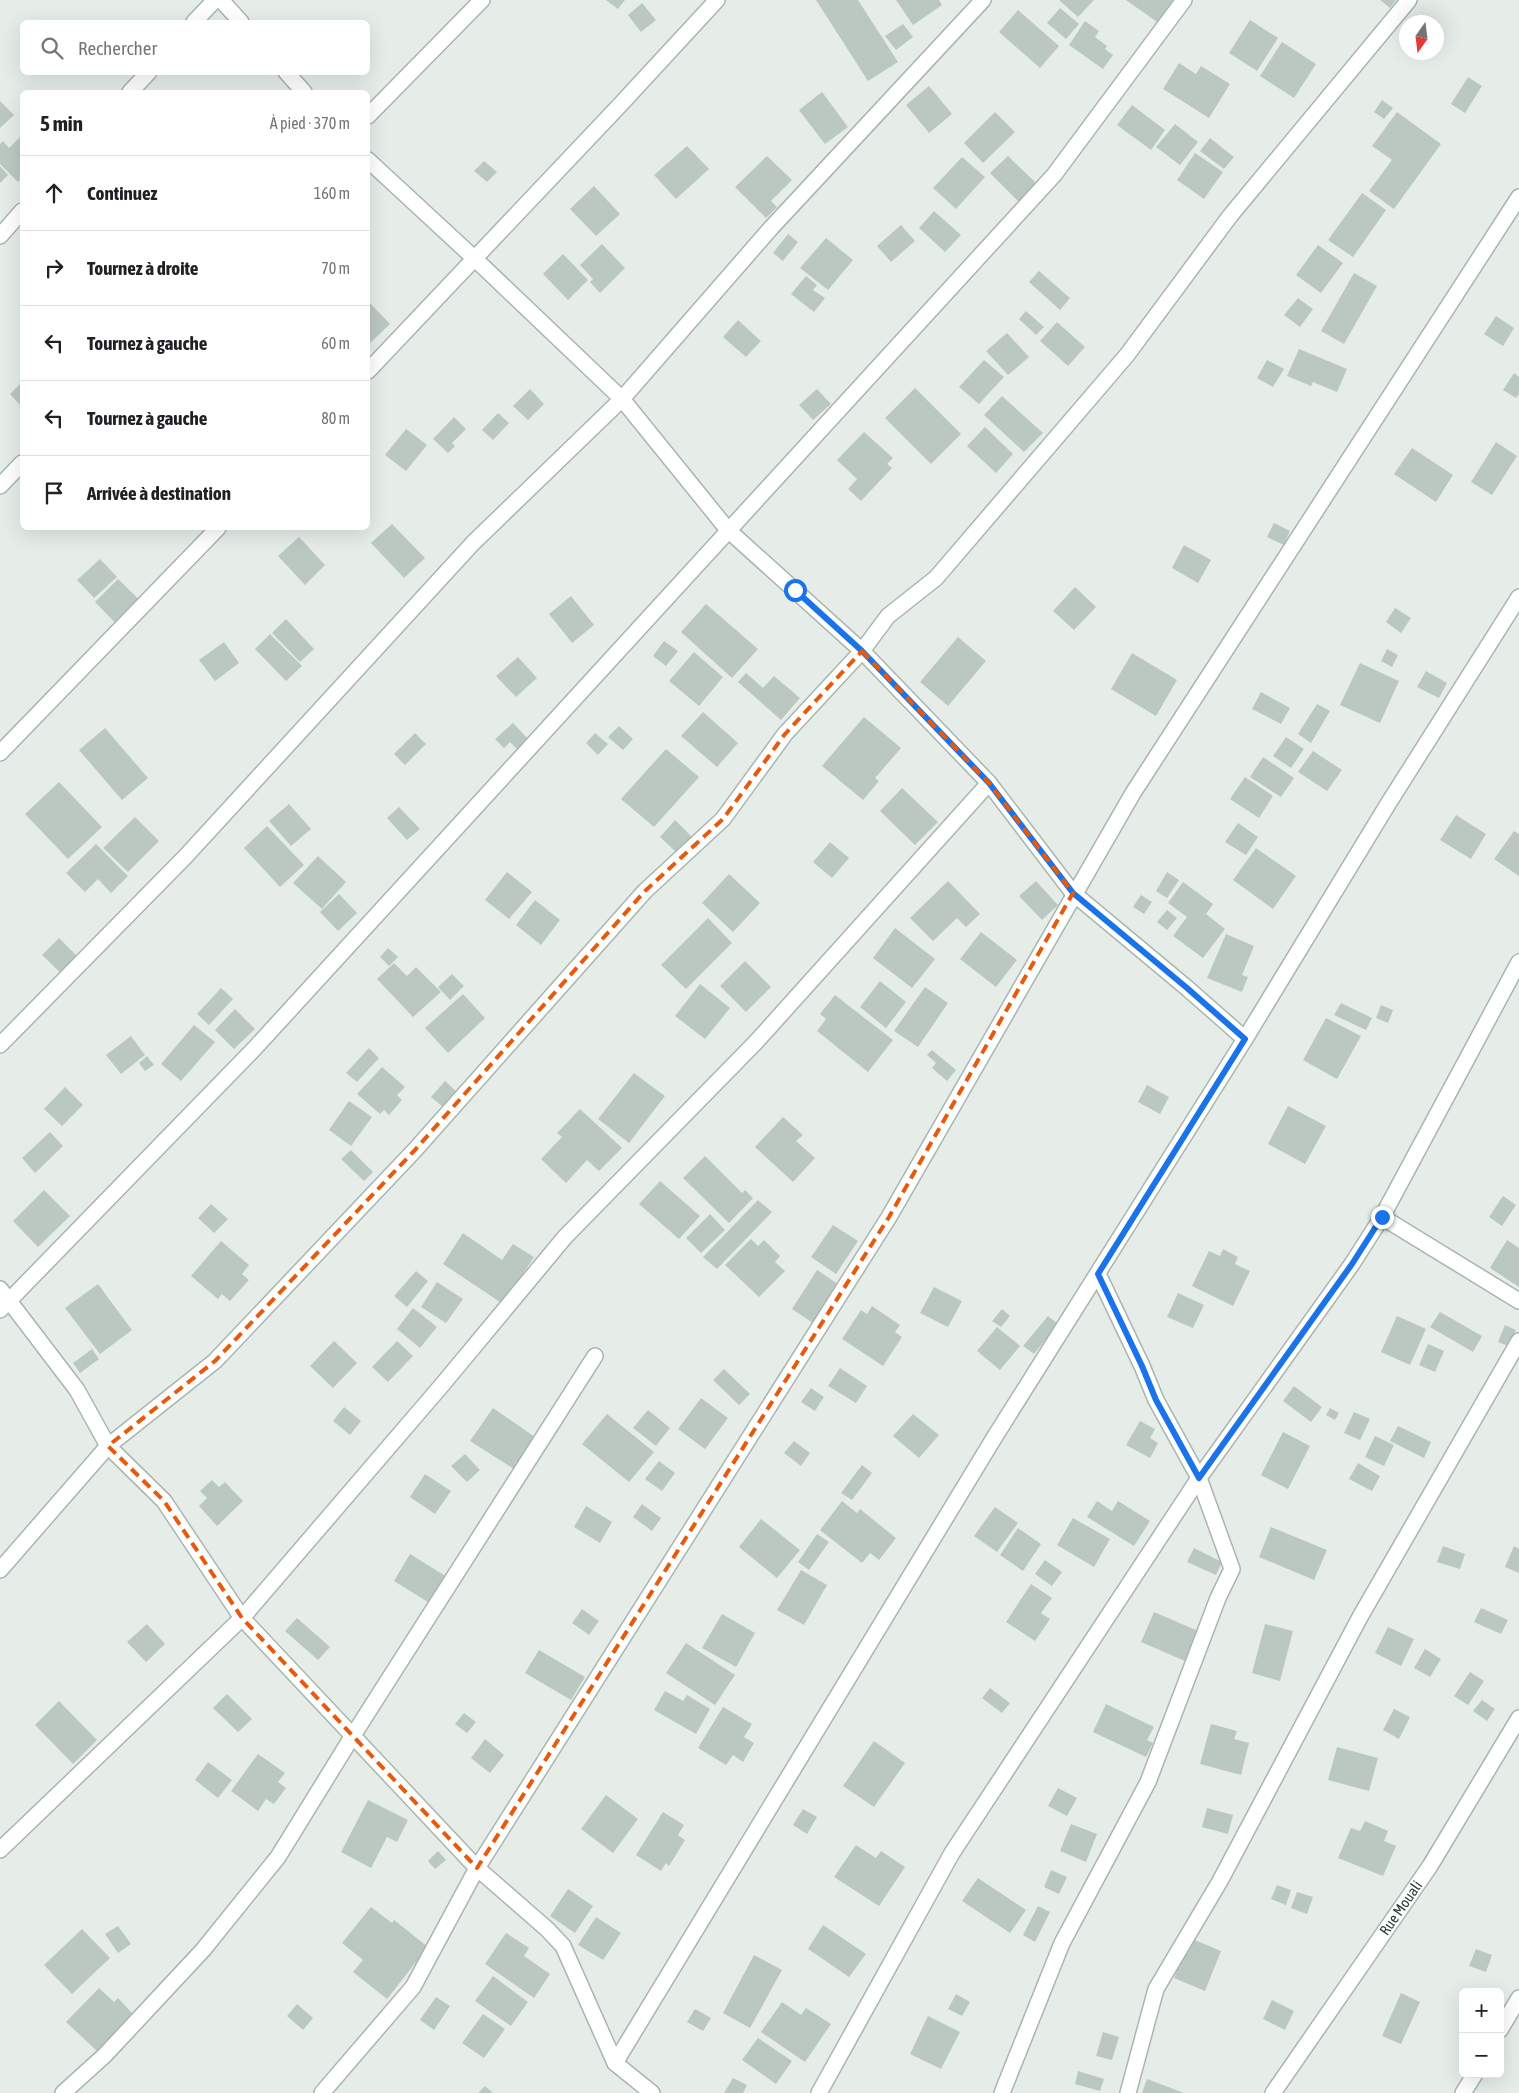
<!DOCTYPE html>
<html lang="fr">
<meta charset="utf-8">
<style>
body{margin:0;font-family:"Asap Condensed",sans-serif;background:#f6f6f6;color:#202124}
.controls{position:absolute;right:15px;bottom:15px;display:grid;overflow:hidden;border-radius:8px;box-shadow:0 5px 20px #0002}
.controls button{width:45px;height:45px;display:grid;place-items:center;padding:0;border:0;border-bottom:1px solid #e0e0e0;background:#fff;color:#202124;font:25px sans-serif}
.compass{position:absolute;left:1399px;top:15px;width:45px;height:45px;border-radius:50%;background:#fff;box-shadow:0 5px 20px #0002;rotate:194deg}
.stop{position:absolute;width:15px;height:15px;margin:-11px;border:4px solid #1a73e8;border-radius:50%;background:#fff}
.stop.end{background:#1a73e8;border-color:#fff;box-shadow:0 1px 5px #0008}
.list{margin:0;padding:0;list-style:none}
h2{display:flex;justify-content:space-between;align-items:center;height:65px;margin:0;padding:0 20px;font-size:21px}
h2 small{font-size:16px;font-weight:400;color:#757577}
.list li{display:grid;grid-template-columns:32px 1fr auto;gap:15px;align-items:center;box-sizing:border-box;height:75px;padding:0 20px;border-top:1px solid #e0e0e0}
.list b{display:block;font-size:19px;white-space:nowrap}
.list em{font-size:16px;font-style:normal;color:#757577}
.icon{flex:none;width:28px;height:28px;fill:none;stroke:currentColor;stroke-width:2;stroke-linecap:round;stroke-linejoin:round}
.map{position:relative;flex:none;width:1519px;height:2093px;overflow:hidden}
.search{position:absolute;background:#fff;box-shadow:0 5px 20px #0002;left:20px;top:20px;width:350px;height:55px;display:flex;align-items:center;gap:12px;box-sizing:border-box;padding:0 18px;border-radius:8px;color:#757577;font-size:19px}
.panel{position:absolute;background:#fff;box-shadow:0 5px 20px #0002;left:20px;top:90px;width:350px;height:440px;border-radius:8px}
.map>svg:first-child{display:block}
.building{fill:#bbc8c2}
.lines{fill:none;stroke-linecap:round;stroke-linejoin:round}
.minor-casing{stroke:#a9b5af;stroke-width:18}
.minor{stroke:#fff;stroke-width:15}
.route{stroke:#1a73e8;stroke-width:6}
.marked{fill:none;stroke:#e8590c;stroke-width:4;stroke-dasharray:10 6;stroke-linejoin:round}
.labels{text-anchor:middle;stroke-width:5;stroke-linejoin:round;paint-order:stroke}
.street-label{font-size:15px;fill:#273d35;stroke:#f6faf8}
</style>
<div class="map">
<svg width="1519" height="2093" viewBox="0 0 1519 2093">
<rect width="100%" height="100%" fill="#e6ede9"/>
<path class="building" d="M606 0H625L618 9Z
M816 0H858L898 62 868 81Z
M896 0H939L942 5 913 25Z
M1059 0H1094L1078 17Z
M1126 0H1173L1157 22Z
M1380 0H1396L1390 8Z
M642 3 656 20 641 32 628 15Z
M1060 8 1079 24 1066 39 1047 23Z
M1018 10 1059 46 1040 68 999 32Z
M1250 20 1278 38 1257 71 1229 53Z
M1085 21 1099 31 1095 37 1107 46 1105 49 1113 55 1103 69 1069 45Z
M903 24 913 37 896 50 885 36Z
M1282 42 1316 64 1294 98 1260 76Z
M1179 63 1196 74 1201 66 1230 84 1209 118 1163 89Z
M1468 77 1482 86 1465 113 1451 104Z
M929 86 952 114 929 133 906 105Z
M822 92 848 127 825 144 799 110Z
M1382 100 1393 108 1384 119 1374 112Z
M0 101 14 115 0 128Z
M1132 105 1165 130 1151 150 1117 125Z
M995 112 1015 132 983 163 964 143Z
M1397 112 1441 144 1394 209 1369 191 1392 160 1372 146Z
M1175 124 1198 142 1180 165 1156 147Z
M22 135V177L18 182 0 164V144L3 141 9 148Z
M1210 138 1234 157 1224 169 1200 151Z
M687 146 709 169 676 199 654 175Z
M1195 153 1223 172 1204 199 1177 180Z
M767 156 792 180 771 201 777 207 766 218 735 187Z
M1008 156 1037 184 1019 202 990 173Z
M962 157 985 177 956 209 933 188Z
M484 161 497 172 487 182 474 171Z
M0 166 8 175 0 183Z
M594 186 620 214 596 236 570 209Z
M1362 193 1386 210 1353 257 1328 240Z
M934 211 961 235 945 252 919 228Z
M901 225 915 241 891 262 877 246Z
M788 234 798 242 783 261 773 253Z
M826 238 853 260 828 290 800 268Z
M602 244 625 268 600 293 590 282 593 279 580 265Z
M1318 245 1343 263 1321 293 1296 275Z
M563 254 588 280 568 300 543 274Z
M1039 271 1070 298 1060 310 1029 282Z
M1354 273 1377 286 1344 344 1321 331Z
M806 276 817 285 813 290 825 298 814 312 791 294Z
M1298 298 1313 309 1300 327 1284 315Z
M368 301 390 324 368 345Z
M1026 311 1044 327 1036 335 1019 319Z
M1496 316 1514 328 1503 346 1484 334Z
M738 320 761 341 746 357 723 337Z
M1057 322 1085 347 1068 366 1040 341Z
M1007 333 1029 357 1008 375 986 351Z
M1299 349 1347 369 1337 392 1313 382 1311 386 1287 376Z
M984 360 1004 377 979 404 959 387Z
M1267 360 1284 369 1273 387 1257 378Z
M1514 373 1519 377V394L1516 398 1503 390Z
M22 382V404L21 406 10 394Z
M915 388 961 434 931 464 885 418Z
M530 389 544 404 528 420 513 406Z
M817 389 831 404 813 420 799 405Z
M1002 396 1043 433 1024 452 984 415Z
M498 413 509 423 493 440 482 430Z
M454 417 466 429 452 443 455 446 448 453 433 439Z
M985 427 1013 454 996 473 967 446Z
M406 429 427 445 406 471 385 455Z
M864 432 893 458 887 464 892 468 861 501 848 489 857 479 837 460Z
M1496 442 1517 456 1492 495 1471 482Z
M1412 448 1453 475 1436 502 1394 474Z
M1274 523 1290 531 1284 545 1267 537Z
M392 524 425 558 404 578 371 543Z
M299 537 325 565 305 585 278 556Z
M1184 545 1211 560 1198 583 1172 568Z
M100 559 117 577 94 598 77 580Z
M118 579 150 610 126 634 95 602Z
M1075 587 1096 607 1074 630 1053 611Z
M571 596 594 625 572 643 549 614Z
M706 604 758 649 732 678 681 632Z
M1395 608 1411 618 1401 633 1386 622Z
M286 619 314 649 300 662 272 633Z
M270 634 302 666 286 681 255 649Z
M958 637 986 661 948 706 920 682Z
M664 641 678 651 666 666 653 656Z
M224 642 239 663 215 681 199 660Z
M1387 649 1398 655 1392 667 1381 661Z
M694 652 723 677 699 706 669 681Z
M1132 653 1177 680 1156 716 1111 689Z
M518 657 537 678 516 697 496 676Z
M1360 663 1399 681 1380 723 1340 705Z
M1426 671 1447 683 1439 698 1417 687Z
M746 673 763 688 774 676 800 698 781 720 738 682Z
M1261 692 1290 708 1281 724 1252 709Z
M1317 704 1330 711 1311 743 1298 734Z
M703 712 738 743 717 767 681 736Z
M864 717 901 748 875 778 879 781 863 800 822 766Z
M513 723 529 740 518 750 510 742 504 748 495 739Z
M619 726 633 739 623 750 608 737Z
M105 728 148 778 122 800 79 750Z
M415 733 426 744 405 765 394 754Z
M595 733 608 744 598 755 586 743Z
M1286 737 1304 749 1291 768 1273 756Z
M666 749 699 777 654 827 621 799Z
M1313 751 1342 770 1327 791 1298 772Z
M1263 757 1294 778 1281 797 1250 777Z
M1245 777 1273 796 1259 818 1230 799Z
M59 782 102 827 68 859 25 814Z
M902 788 938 822 915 845 880 811Z
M289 804 311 829 291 846 269 821Z
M399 807 420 829 407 840 387 818Z
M1456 815 1486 834 1471 859 1440 840Z
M135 817 159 841 128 872 103 848Z
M675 820 692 837 677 853 660 837Z
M1238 823 1258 837 1246 855 1225 842Z
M267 826 304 865 280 887 244 848Z
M1514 831 1519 834V876L1494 859Z
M830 842 849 858 832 878 813 862Z
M96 844 128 876 111 893 98 879 85 892 66 873Z
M1256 848 1296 876 1273 909 1233 880Z
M318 856 346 882 322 909 293 883Z
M507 872 532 892 509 919 485 900Z
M1167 872 1179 880 1167 898 1156 891Z
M729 874 760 903 733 932 702 903Z
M948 881 980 914 966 927 957 918 933 941 910 918Z
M1036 881 1058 905 1042 920 1019 896Z
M1183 882 1213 904 1206 914 1225 929 1203 958 1173 936 1187 917 1168 903Z
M339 894 357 913 338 931 320 912Z
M1141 895 1152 902 1144 914 1133 907Z
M535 900 560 920 541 945 516 925Z
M1167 910 1177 918 1167 930 1157 922Z
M708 918 732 943 686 989 661 965Z
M895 928 935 959 912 988 873 958Z
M981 932 1017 960 996 987 960 959Z
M1226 934 1254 946 1242 975 1248 977 1242 992 1207 978Z
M59 938 84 963 67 979 42 955Z
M388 948 398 957 389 966 380 957Z
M745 961 771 987 746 1012 720 986Z
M394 963 407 976 416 967 441 992 413 1017 377 979Z
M452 974 464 986 450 1000 438 987Z
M880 981 906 1002 886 1028 860 1007Z
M700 984 730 1008 705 1039 675 1016Z
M925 987 948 1003 918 1047 894 1031Z
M221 988 233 999 209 1025 197 1014Z
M463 994 485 1018 448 1053 425 1028Z
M835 995 893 1040 868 1072 817 1031 826 1019 820 1014Z
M1341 1003 1372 1018 1366 1030 1334 1015Z
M1381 1005 1393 1010 1388 1023 1376 1018Z
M235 1009 255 1029 234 1049 215 1030Z
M1326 1018 1361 1036 1337 1079 1303 1060Z
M194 1025 215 1042 181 1081 161 1064Z
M131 1036 145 1055 121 1074 106 1055Z
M369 1048 379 1058 357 1082 346 1073Z
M932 1050 956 1070 947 1081 932 1068 936 1063 927 1055Z
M147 1056 154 1065 145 1071 139 1063Z
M382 1067 405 1087 397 1095 402 1100 389 1115 384 1110 380 1114 357 1094Z
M634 1073 665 1096 629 1143 598 1119Z
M445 1081 457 1092 443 1107 431 1097Z
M1147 1085 1169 1097 1160 1114 1138 1102Z
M65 1087 83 1105 62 1126 44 1109Z
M349 1101 372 1117 351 1146 329 1130Z
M1288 1106 1326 1126 1305 1164 1268 1144Z
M580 1109 622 1148 599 1171 587 1160 566 1183 541 1159 562 1137 557 1133Z
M783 1117 803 1135 796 1141 815 1158 793 1182 755 1147Z
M50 1132 63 1146 35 1173 22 1158Z
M351 1150 373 1172 364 1181 341 1159Z
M705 1156 742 1193 745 1190 753 1198 729 1223 683 1178Z
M660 1181 700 1216 679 1239 639 1204Z
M44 1190 70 1216 38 1247 13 1221Z
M1503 1196 1516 1205 1502 1226 1489 1217Z
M758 1200 772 1212 717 1269 703 1257Z
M211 1204 228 1219 214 1233 198 1218Z
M710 1214 725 1230 701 1253 686 1238Z
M833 1225 858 1241 836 1274 811 1257Z
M463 1233 502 1260 513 1244 534 1257 503 1304 443 1264Z
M751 1239 758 1246 764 1240 780 1256 775 1262 785 1271 759 1297 725 1265Z
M1507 1240 1519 1248V1287L1490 1268Z
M221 1241 249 1265 242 1274 249 1280 230 1301 222 1294 218 1299 191 1276Z
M1223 1249 1238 1257 1235 1264 1250 1271 1233 1306 1192 1286 1209 1251 1220 1256Z
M817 1270 838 1284 813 1323 792 1309Z
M416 1271 428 1281 407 1307 394 1296Z
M437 1282 463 1299 446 1323 421 1307Z
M98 1284 132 1330 100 1354 65 1308Z
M934 1287 962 1301 948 1327 920 1313Z
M1178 1293 1204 1305 1193 1328 1167 1317Z
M872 1306 900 1325 895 1332 902 1337 883 1366 842 1339 861 1310 867 1314Z
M413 1308 437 1327 420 1348 397 1329Z
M1002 1309 1010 1316 1001 1327 992 1321Z
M1440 1312 1482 1336 1473 1352 1430 1327Z
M1048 1316 1058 1324 1034 1354 1023 1346Z
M1397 1316 1426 1329 1410 1365 1381 1352Z
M1505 1325 1516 1330 1508 1346 1498 1342Z
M997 1327 1020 1346 1000 1370 977 1351Z
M334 1341 357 1363 333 1388 310 1366Z
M397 1341 413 1356 388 1382 372 1367Z
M1428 1344 1444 1351 1435 1372 1419 1365Z
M92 1349 99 1359 80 1373 73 1363Z
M840 1368 867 1386 856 1403 828 1386Z
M724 1369 750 1394 739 1405 713 1380Z
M1294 1386 1322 1407 1311 1422 1283 1401Z
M811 1388 824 1397 815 1411 801 1402Z
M701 1398 728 1418 705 1449 678 1429Z
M344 1407 361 1421 350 1435 333 1421Z
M493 1408 535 1437 514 1469 470 1441Z
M1330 1408 1339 1413 1335 1420 1326 1415Z
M648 1410 670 1428 656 1446 633 1428Z
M1354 1412 1370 1419 1360 1440 1344 1433Z
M607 1414 654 1452 629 1482 582 1444Z
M913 1414 939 1435 919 1458 893 1436Z
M1140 1421 1155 1429 1150 1438 1158 1443 1150 1458 1126 1445Z
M1398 1426 1431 1442 1424 1458 1390 1441Z
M1283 1432 1310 1446 1288 1489 1261 1475Z
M1375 1436 1394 1445 1384 1466 1365 1457Z
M794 1441 810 1453 801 1466 784 1453Z
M465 1454 480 1470 467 1482 451 1466Z
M659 1461 675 1473 662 1491 645 1479Z
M1358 1463 1380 1476 1372 1491 1349 1479Z
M862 1465 872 1473 852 1500 841 1493Z
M425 1474 451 1491 435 1514 410 1497Z
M212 1480 219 1487 225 1482 243 1501 217 1526 199 1506 207 1498 200 1491Z
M842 1501 857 1513 860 1509 896 1538 879 1560 870 1553 862 1563 820 1530Z
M1097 1501 1112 1511 1118 1501 1150 1521 1134 1546 1087 1517Z
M642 1504 661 1518 652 1531 633 1517Z
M586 1506 612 1522 600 1543 574 1527Z
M995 1507 1018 1523 997 1552 974 1536Z
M1073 1518 1110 1539 1094 1567 1057 1545Z
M761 1519 800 1550 777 1578 739 1547Z
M1271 1527 1327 1550 1314 1580 1259 1557Z
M1018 1528 1041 1544 1023 1571 1000 1555Z
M817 1534 829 1542 809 1570 798 1562Z
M1443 1546 1465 1554 1460 1569 1437 1562Z
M1514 1546 1519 1549V1573L1505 1567Z
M1194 1548 1222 1562 1216 1575 1187 1562Z
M410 1554 447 1577 431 1604 394 1581Z
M1045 1560 1062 1572 1052 1586 1035 1574Z
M801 1570 827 1585 804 1625 777 1610Z
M1031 1584 1052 1598 1041 1613 1050 1619 1035 1641 1006 1622Z
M1481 1608 1508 1620 1501 1634 1474 1622Z
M582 1609 599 1621 589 1635 572 1623Z
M1154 1612 1198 1631 1185 1661 1141 1642Z
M722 1614 755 1633 736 1667 702 1648Z
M297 1618 330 1647 318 1660 285 1631Z
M147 1624 165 1644 146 1662 127 1642Z
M1265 1624 1293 1631 1280 1681 1252 1673Z
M1388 1627 1414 1639 1401 1666 1375 1653Z
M686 1643 735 1675 715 1705 666 1673Z
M1425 1649 1441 1659 1430 1677 1414 1668Z
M539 1650 585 1677 571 1700 525 1673Z
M1470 1672 1484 1681 1468 1705 1454 1696Z
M990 1688 1010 1703 1002 1713 982 1698Z
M665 1691 683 1701 687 1695 710 1709 696 1734 654 1710Z
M227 1694 252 1719 238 1732 213 1708Z
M1482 1700 1495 1709 1487 1721 1473 1711Z
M59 1701 97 1740 73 1764 35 1725Z
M1106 1704 1154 1727 1147 1740 1153 1743 1146 1757 1093 1732Z
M723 1707 752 1724 744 1737 754 1743 743 1762 733 1755 726 1765 698 1748Z
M1394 1709 1410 1717 1399 1739 1383 1730Z
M464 1713 476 1722 467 1733 455 1724Z
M1211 1724 1237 1731 1234 1739 1249 1743 1241 1775 1200 1764Z
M485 1739 504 1755 490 1773 471 1758Z
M874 1741 905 1763 874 1807 843 1786Z
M1337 1747 1378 1758 1369 1791 1328 1780Z
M258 1754 285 1773 278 1782 286 1788 274 1804 266 1799 258 1811 231 1791Z
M208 1762 232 1780 218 1798 195 1780Z
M1058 1788 1077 1798 1067 1816 1048 1806Z
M606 1795 638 1819 613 1853 581 1829Z
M368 1800 408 1820 397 1842 387 1837 371 1868 341 1852Z
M1207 1808 1233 1815 1228 1834 1202 1827Z
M803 1809 817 1817 807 1834 793 1825Z
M663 1812 684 1825 678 1835 685 1840 669 1866 666 1863 661 1871 636 1855Z
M1365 1821 1388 1831 1384 1841 1396 1846 1383 1876 1338 1858 1351 1828 1360 1831Z
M1071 1824 1097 1834 1086 1862 1060 1851Z
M856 1845 876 1858 881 1851 905 1867 879 1906 834 1877Z
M438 1851 446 1860 435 1869 428 1861Z
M1051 1870 1067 1877 1059 1894 1044 1887Z
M978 1878 1026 1910 1010 1933 962 1901Z
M1277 1885 1291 1890 1286 1905 1271 1899Z
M568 1889 593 1906 575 1933 550 1916Z
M1297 1892 1313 1897 1307 1914 1291 1908Z
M1038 1906 1050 1912 1035 1942 1023 1935Z
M371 1907 392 1923 394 1920 428 1947 387 1999 353 1972 363 1960 342 1943Z
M596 1917 621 1933 603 1960 578 1945Z
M823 1925 866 1954 849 1977 808 1949Z
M118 1926 131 1944 118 1953 105 1934Z
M82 1929 110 1958 72 1994 44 1965Z
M506 1933 529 1948 524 1956 550 1974 534 1998 485 1964Z
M1190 1938 1221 1951 1205 1991 1174 1978Z
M1476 1949 1492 1955 1486 1972 1469 1966Z
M754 1955 782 1970 750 2028 723 2013Z
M493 1976 528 2002 511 2026 475 2001Z
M99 1988 114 2002 118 1998 133 2014 97 2051 66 2022Z
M1401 1993 1420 2002 1401 2044 1382 2036Z
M956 1994 970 2002 962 2016 948 2009Z
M436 1997 450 2006 434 2030 420 2020Z
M1272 2000 1294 2011 1285 2030 1263 2019Z
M782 2002 801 2015 806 2008 831 2024 805 2062 761 2032Z
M297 2004 313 2018 303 2030 287 2016Z
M695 2009 711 2018 703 2031 687 2022Z
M483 2014 505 2029 484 2058 462 2043Z
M928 2016 960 2032 941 2069 910 2054Z
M1103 2032 1119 2037 1112 2060 1096 2056Z
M758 2038 792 2061 776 2084 742 2060Z
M1078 2071 1104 2079 1100 2091 1075 2084Z
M733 2078 747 2085 743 2093H724Z
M1147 2079 1184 2093H1142Z
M485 2086 493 2093H478Z"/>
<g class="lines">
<g class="minor-casing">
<g id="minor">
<path d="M221 0 241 22"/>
<path d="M194 22 215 0"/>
<path d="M286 72 304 92"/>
<path d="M130 92 149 72"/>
<path d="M368 116 482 0"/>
<path d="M368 160 474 258 622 399 728 530 862 651 989 783 1073 893 1187 988 1245 1039"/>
<path d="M0 236 22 211"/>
<path d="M368 371 620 105 717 0"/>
<path d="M0 486 22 463"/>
<path d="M0 753 218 528"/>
<path d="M0 1045 185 857 473 543 622 399 771 228 983 0"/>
<path d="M1382 1217 1519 1301"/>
<path d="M0 1289 77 1390 108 1446 164 1501 242 1618 477 1868 547 1929 563 1946 615 2063 652 2093"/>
<path d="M0 1310 254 1049 1054 175 1184 0"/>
<path d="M0 1570 108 1446 215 1361 414 1151 645 891 723 819 785 734 862 651 888 616 936 578 1127 355 1230 216 1409 0"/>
<path d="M0 1850 242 1618 442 1385 565 1237 756 1042 989 783"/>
<path d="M1500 2030 1519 1998"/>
<path d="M615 2063 994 1438 1245 1039 1388 804 1519 597"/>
<path d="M63 2093 105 2055 203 1950 278 1857 352 1737 595 1356"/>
<path d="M322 2093 413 1987 477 1868 889 1217 1133 793 1519 197"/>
<path d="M819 2093 952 1853 1199 1478 1352 1264 1382 1217 1519 962"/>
<path d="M1002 2093 1062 1943 1148 1782 1218 1598 1232 1569 1199 1478 1156 1400 1142 1366 1098 1274"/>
<path d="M1128 2093 1156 1989 1220 1881 1360 1617 1519 1341"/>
<path id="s1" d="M1273 2093 1430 1866 1519 1718"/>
<path d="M1463 2093 1475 2074"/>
</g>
</g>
<use href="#minor" class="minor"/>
</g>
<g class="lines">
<path class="route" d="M795 590 862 651 989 783 1073 893 1187 988 1245 1039 1098 1274 1142 1366 1156 1400 1199 1478 1352 1264 1382 1217"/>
</g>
<path class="marked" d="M862 651 989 783 1073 893 889 1217 477 1868 242 1618 164 1501 108 1446 215 1361 414 1151 645 891 723 819 785 734Z"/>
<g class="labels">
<g class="street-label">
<text dy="5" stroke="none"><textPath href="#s1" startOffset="225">Rue Mouali</textPath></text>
</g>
</g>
</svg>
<div class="controls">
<button>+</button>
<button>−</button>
</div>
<svg class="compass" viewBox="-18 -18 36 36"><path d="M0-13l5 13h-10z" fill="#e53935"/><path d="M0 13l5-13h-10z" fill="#757577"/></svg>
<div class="stop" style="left:795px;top:590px"></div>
<div class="stop end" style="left:1382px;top:1217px"></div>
<div class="search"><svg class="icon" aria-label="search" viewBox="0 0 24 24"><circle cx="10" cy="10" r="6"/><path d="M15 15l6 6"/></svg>Rechercher</div>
<section class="panel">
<h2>5 min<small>À pied · 370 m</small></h2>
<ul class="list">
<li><svg class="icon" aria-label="ahead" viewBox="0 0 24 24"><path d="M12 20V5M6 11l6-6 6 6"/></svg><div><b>Continuez</b></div><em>160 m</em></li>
<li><svg class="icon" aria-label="right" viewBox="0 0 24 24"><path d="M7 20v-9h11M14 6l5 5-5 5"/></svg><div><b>Tournez à droite</b></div><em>70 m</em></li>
<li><svg class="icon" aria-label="left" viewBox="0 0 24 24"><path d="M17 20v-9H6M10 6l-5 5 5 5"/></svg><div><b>Tournez à gauche</b></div><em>60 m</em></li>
<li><svg class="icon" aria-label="left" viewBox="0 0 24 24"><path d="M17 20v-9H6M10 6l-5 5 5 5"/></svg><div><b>Tournez à gauche</b></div><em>80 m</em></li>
<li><svg class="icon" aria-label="arrive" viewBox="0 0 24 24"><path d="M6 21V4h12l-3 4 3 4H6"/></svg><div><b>Arrivée à destination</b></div></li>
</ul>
</section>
</div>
